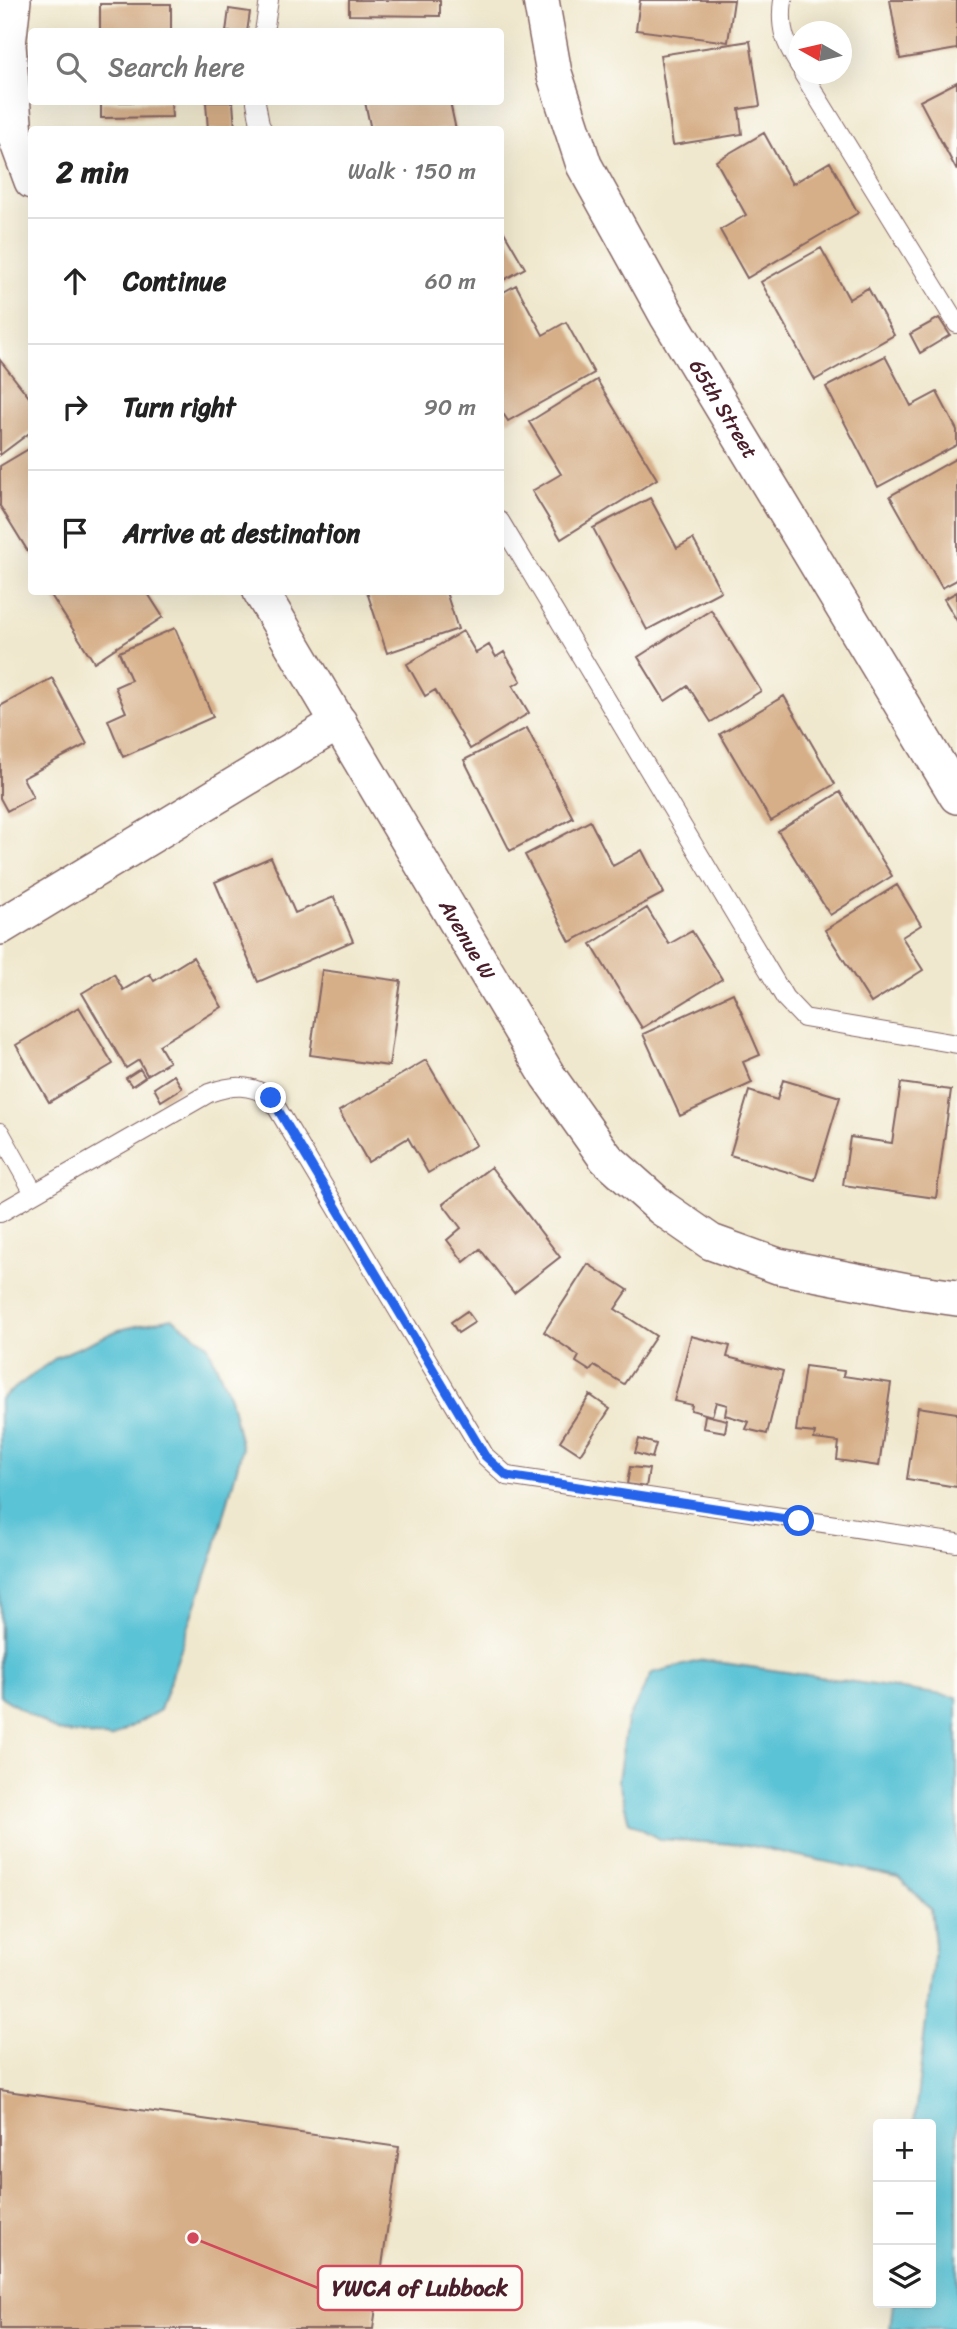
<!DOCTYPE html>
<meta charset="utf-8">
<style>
body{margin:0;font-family:Sriracha,sans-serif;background:#f6f6f6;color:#222}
.controls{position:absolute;right:21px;bottom:21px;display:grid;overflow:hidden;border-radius:7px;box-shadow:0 7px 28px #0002}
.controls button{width:63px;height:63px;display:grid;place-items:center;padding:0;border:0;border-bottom:2px solid #e0e0e0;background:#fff;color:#222;font:35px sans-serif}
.compass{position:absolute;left:789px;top:21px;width:63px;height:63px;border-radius:50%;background:#fff;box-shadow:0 7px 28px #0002;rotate:278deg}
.stop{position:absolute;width:21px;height:21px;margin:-16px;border:5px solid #2563eb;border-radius:50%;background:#fff}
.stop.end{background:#2563eb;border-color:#fff;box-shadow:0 2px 7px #0008}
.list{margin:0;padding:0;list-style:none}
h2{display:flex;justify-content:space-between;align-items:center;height:91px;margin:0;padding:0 28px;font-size:30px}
h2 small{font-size:23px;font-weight:400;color:#767676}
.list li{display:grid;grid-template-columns:46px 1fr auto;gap:21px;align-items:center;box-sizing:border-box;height:126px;padding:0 28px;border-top:2px solid #e0e0e0}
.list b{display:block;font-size:26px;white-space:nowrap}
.list em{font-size:23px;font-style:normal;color:#767676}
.icon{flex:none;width:38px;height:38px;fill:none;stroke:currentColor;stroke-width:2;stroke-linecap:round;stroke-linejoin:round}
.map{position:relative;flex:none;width:957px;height:2329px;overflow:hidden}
.search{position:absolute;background:#fff;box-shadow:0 7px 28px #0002;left:28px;top:28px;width:476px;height:77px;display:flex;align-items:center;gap:18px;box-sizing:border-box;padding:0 24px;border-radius:7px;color:#767676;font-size:26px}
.panel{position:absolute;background:#fff;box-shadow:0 7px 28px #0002;left:28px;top:126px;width:476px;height:469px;border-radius:7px}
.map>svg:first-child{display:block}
.water{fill:#5ac3d6;stroke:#527180;stroke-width:2}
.building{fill:#d6ae87}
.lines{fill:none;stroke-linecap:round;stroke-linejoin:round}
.service-casing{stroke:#846564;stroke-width:20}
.minor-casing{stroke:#846564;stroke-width:38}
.service{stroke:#fff;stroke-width:18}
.minor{stroke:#fff;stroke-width:35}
.route{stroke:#2563eb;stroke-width:9}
.labels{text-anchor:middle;stroke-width:5;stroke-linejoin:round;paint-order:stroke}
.street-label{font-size:21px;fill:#4a1f2b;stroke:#fdfcf7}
.leader{fill:none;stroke:#d1495b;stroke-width:2.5}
.callout-dot{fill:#d1495b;stroke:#fdfcf7;stroke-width:2.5}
.callout{fill:#fdfcf7;stroke:#d1495b;stroke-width:2.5}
.callout-label{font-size:23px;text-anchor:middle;font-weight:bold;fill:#4a1f2b}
</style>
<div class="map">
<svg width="957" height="2329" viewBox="0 0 957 2329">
<rect width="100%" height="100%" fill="#fdfcf7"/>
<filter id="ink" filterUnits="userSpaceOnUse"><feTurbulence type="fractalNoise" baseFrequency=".0143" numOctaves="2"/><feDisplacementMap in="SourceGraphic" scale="14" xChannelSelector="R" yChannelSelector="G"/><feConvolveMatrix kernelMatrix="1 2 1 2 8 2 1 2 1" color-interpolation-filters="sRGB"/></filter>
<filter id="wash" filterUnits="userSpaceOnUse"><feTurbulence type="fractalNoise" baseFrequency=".00686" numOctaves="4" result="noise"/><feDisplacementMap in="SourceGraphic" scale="28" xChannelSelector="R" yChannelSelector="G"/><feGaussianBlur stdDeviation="1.57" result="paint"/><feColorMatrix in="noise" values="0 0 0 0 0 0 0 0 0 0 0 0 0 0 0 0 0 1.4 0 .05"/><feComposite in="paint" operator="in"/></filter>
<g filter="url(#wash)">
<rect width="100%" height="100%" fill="#f0e8ce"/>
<path class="water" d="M172 1318 207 1344 230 1397 242 1449 215 1549 160 1710 111 1738 57 1731 0 1696V1399L57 1357 119 1330Z
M703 1660 957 1697V2329H890L893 2303H931V2124H914L935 1945 931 1909 898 1877 748 1845 659 1839 629 1822 618 1780 627 1721 652 1673Z"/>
<g id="blocks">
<path class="building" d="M349 0H440V16L349 15Z
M640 0H734L728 42 636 30Z
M890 0H957V49L900 59Z
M100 4H171V32H100Z
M229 9 250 12 247 32H226Z
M750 41 760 106 739 109 742 134 673 145 660 55Z
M957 82V171L920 101Z
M101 102H171L172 117 101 118Z
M206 102H233L235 130H208Z
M365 102H450L456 130H371Z
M764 133 792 184 830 162 858 213 747 278 720 230 746 215 716 161Z
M500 225 525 268 500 282Z
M821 248 849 299 868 288 894 335 815 380 761 282Z
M516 285 543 335 566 322 594 373 508 421 500 409V294Z
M939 318 950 335 920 353 910 334Z
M885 356 911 406 937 392 957 430V445L878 487 826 387Z
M0 360 32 401V431L0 455Z
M597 380 657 479 561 539 532 491 561 474 529 422Z
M32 447V558L0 506V466Z
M957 458V580L942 588 890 496Z
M650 498 677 548 693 539 721 591 647 630 593 528Z
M49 592H147L163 617 94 662Z
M367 592H446L458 629 387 653Z
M957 592V621L944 599Z
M711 610 761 691 711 722 688 686 665 701 638 657Z
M175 628 213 717 123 757 108 720 126 712 115 687 131 680 119 652Z
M463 631 476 653 489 645 496 657 504 652 521 681 513 686 529 713 470 749 435 690 425 696 407 664Z
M52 678 87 744 23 778 33 797 7 811 0 798V706Z
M784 696 835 784 771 821 720 734Z
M527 728 573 818 510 851 464 760Z
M840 792 892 876 830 915 778 831Z
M590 821 613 866 642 850 664 893 570 942 525 855Z
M271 857 295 913 334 897 353 941 258 982 215 882Z
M897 885 921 925 902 937 923 970 871 1003 825 930Z
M647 908 669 944 692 931 722 979 642 1028 591 944Z
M193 957 222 1007 159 1045 169 1062 147 1075 139 1060 126 1068 82 993 114 974 123 990 150 974 154 981Z
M322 970 401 981 389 1066 310 1055Z
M733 993 760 1055 743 1062 752 1083 680 1116 643 1034Z
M79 1007 113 1064 49 1102 16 1045Z
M426 1060 476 1145 428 1173 408 1138 368 1162 339 1111Z
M140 1069 145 1077 132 1086 126 1078Z
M174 1075 182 1088 161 1101 154 1088Z
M783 1080 840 1097 815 1180 730 1155 749 1091 777 1100Z
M901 1083 951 1090 936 1198 843 1185 850 1137 892 1143Z
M491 1167 560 1257 514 1293 480 1249 464 1262 447 1240 461 1228 443 1204Z
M588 1264 628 1290 615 1309 656 1336 624 1384 594 1366 590 1371 576 1362 579 1356 544 1332Z
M467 1311 475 1322 458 1333 451 1322Z
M691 1336 730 1346 727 1357 783 1371 767 1434 746 1429 749 1422 725 1415 727 1405 716 1402 712 1416 691 1410 692 1405 674 1401Z
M805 1366 844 1371 843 1376 891 1383 879 1466 837 1460 839 1442 814 1439 815 1433 796 1431Z
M590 1395 610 1409 580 1454 560 1441Z
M918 1407 957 1413V1487L907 1479Z
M705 1415 727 1420 725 1432 703 1428Z
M639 1439 656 1444 652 1458 635 1453Z
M630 1467 649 1469 646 1487 627 1484Z
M0 2090 399 2147 373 2329H0Z"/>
</g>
</g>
<g filter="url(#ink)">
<use href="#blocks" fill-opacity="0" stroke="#846564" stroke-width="2"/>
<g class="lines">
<g class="service-casing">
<path id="service" d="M783 0C779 29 785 43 800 67
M264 32 269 0
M803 74 957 324
M256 102 260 125 263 130
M500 521 785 998 804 1018 957 1044
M0 1132 34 1193
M0 1213 209 1093C232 1085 250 1083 271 1098L485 1456 507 1476 957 1543"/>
</g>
<g class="minor-casing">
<g id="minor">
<path d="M13 0 8 45 15 135 32 181"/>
<path id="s1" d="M541 0 554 73 584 165 668 317 957 796"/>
<path id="s2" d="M261 592 548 1076 606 1158 662 1208 711 1242 778 1266 907 1291 957 1298"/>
<path d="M0 927 339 722"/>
</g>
</g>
<use href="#service" class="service"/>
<use href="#minor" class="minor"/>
</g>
</g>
<g class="lines" filter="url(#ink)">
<path class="route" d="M271 1098 485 1456 507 1476 799 1521"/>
</g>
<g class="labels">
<g class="street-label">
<text dy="7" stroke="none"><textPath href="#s1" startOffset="452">65th Street</textPath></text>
<text dy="7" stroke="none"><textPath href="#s2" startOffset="404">Avenue W</textPath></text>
</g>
</g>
<path class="leader" d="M193 2238L318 2288"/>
<circle class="callout-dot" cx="193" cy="2238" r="7"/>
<rect class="callout" x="318" y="2266" width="204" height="44" rx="7"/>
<g class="callout-label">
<text x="420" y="2296">YWCA of Lubbock</text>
</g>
</svg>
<div class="controls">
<button>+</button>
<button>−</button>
<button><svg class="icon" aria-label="layers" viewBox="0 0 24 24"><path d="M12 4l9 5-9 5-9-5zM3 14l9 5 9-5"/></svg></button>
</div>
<svg class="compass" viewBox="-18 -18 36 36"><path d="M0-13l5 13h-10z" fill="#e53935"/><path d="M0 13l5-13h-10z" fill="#767676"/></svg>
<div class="stop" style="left:799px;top:1521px"></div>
<div class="stop end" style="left:271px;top:1098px"></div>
<div class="search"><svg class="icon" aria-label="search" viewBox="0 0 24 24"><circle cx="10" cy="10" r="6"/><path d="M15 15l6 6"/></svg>Search here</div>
<section class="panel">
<h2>2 min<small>Walk · 150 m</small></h2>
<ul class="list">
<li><svg class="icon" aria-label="ahead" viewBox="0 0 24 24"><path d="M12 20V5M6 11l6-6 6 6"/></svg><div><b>Continue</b></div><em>60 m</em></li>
<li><svg class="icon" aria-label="right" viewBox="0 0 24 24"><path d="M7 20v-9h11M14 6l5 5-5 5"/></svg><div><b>Turn right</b></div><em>90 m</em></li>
<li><svg class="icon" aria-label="arrive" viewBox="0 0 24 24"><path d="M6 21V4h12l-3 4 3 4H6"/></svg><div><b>Arrive at destination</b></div></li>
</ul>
</section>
</div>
